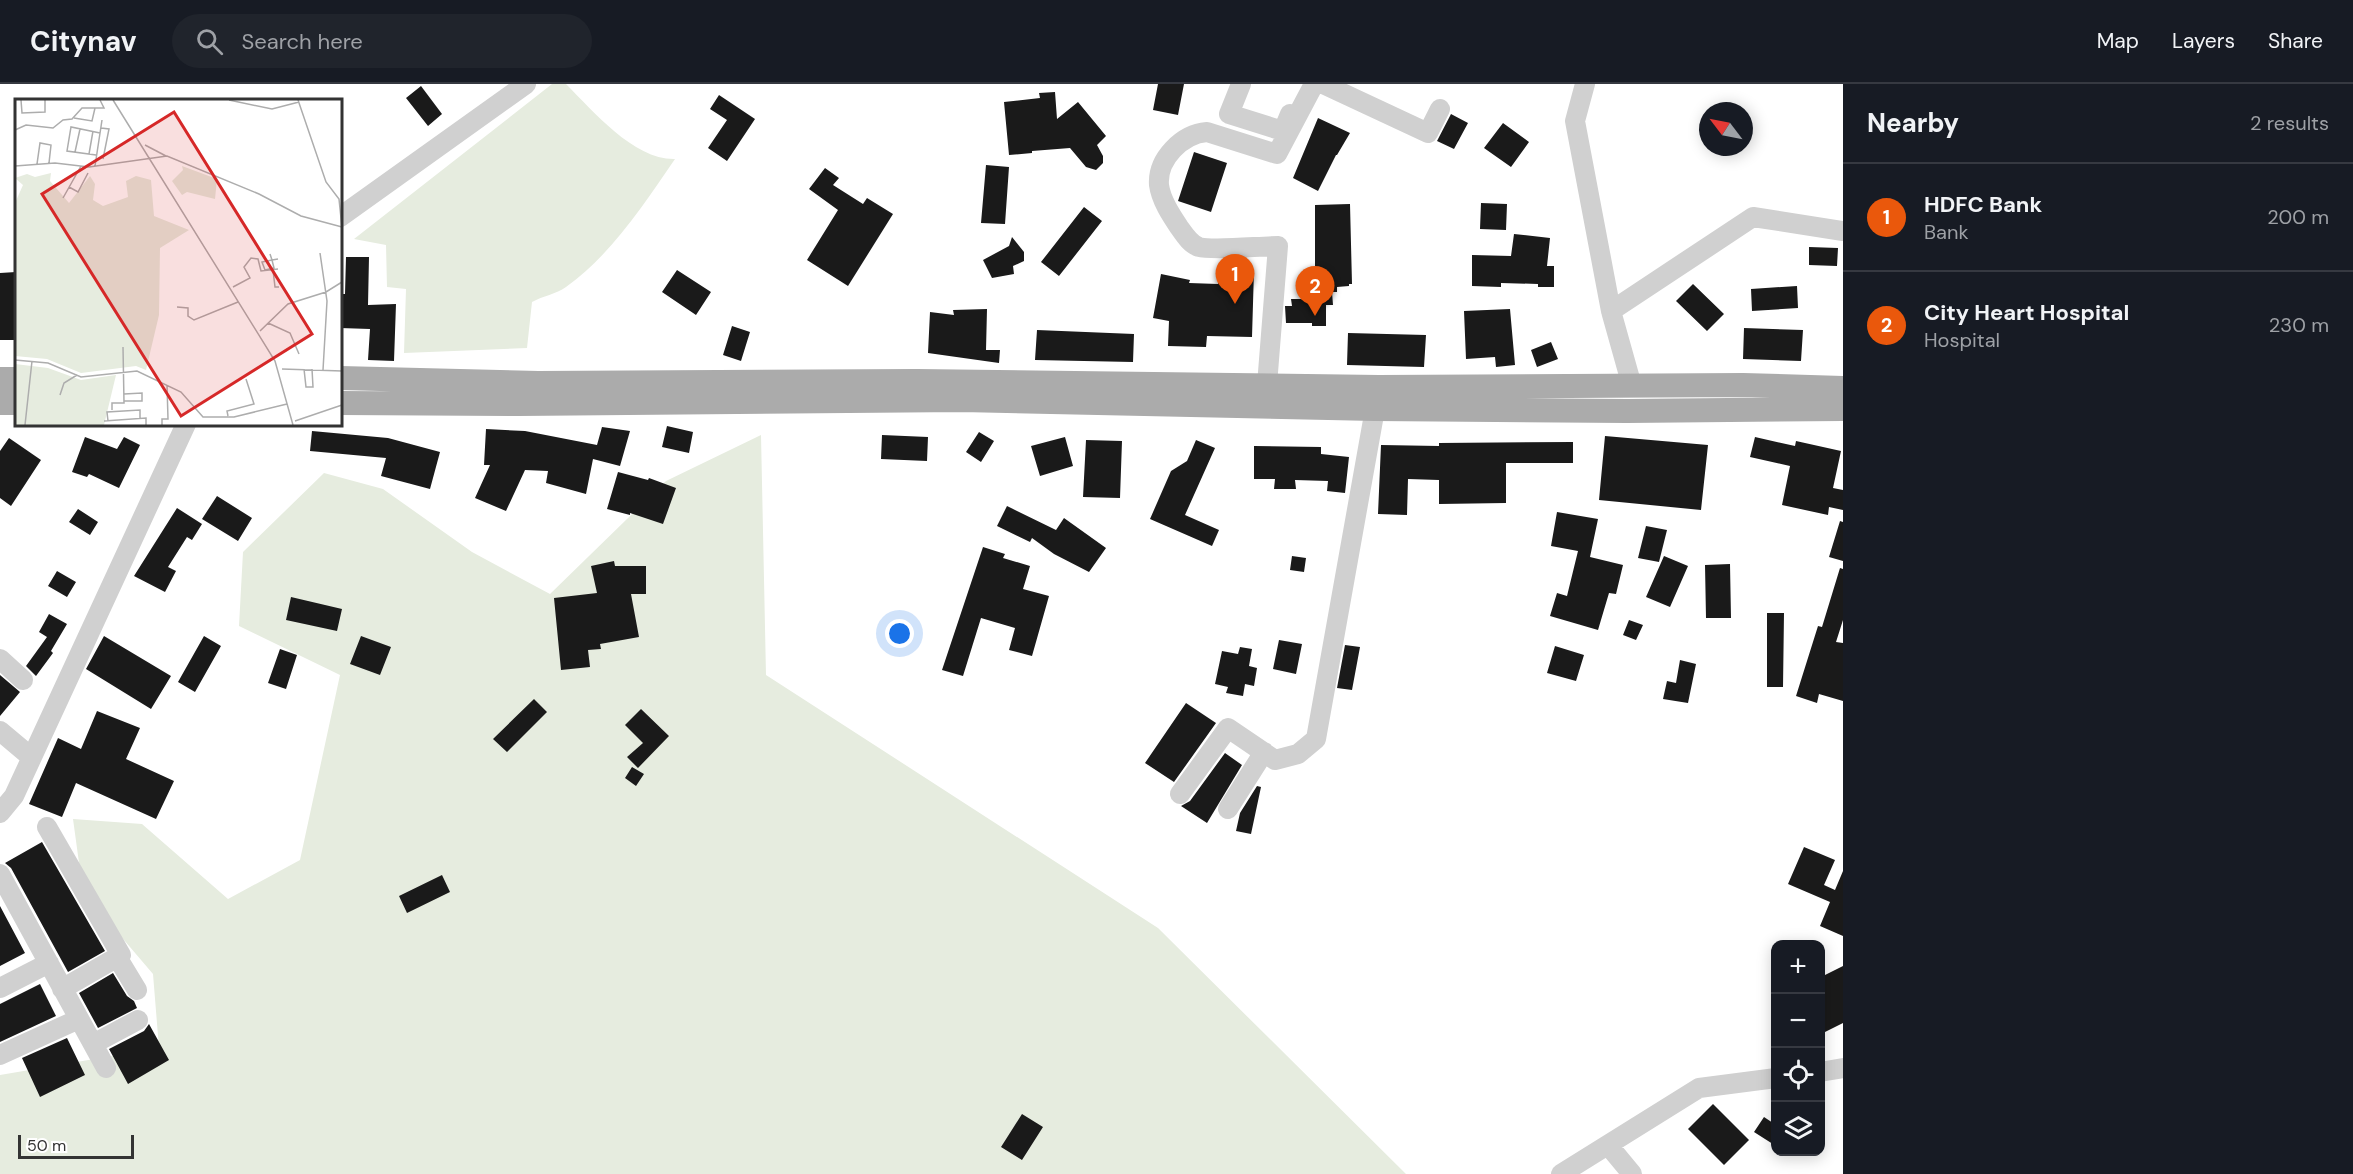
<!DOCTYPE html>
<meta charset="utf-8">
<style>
body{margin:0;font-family:"DM Sans",sans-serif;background:#20242c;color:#f1f3f6}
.controls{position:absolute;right:18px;bottom:18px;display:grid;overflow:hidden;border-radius:12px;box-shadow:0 3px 15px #0003}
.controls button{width:54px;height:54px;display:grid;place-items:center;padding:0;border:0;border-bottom:2px solid #363941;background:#171b24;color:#f1f3f6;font:30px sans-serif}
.compass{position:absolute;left:1699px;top:18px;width:54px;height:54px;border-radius:50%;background:#171b24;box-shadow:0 3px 15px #0003;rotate:302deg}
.scale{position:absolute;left:18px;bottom:15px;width:116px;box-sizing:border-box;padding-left:6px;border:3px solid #333;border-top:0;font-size:16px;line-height:21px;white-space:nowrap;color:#333;-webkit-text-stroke:4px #fff;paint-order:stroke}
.you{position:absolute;left:900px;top:550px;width:21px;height:21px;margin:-15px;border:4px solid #fff;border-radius:50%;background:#1a73e8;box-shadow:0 0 0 9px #1a73e833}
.badge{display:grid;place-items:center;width:39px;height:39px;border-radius:50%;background:#ea580c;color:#fff;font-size:20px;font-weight:700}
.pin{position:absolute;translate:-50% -50px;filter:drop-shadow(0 2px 3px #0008)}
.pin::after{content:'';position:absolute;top:32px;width:21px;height:18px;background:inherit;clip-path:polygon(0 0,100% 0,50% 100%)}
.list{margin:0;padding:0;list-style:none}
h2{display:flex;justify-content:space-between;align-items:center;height:78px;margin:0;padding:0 24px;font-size:26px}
h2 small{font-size:20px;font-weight:400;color:#9ea1a6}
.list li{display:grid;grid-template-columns:39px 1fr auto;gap:18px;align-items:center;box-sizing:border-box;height:108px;padding:0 24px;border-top:2px solid #363941}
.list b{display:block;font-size:22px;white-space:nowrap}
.list p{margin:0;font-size:20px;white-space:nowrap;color:#9ea1a6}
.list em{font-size:20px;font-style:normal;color:#9ea1a6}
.icon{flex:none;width:33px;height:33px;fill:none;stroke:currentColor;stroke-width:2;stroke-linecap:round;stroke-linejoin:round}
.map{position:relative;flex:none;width:1843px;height:1090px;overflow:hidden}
header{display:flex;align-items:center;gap:36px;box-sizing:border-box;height:84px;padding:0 30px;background:#171b24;border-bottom:2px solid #363941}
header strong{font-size:28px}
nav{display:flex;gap:33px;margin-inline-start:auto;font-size:21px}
.search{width:420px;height:54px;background:#20242c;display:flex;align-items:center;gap:15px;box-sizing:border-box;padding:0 21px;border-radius:33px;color:#9ea1a6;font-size:22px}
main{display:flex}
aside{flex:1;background:#171b24}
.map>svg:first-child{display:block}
.green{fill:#e6ecdf}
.building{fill:#1a1a1a}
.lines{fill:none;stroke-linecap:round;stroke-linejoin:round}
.minor{stroke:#d0d0d0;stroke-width:20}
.major{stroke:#ababab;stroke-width:24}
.inset-road{fill:none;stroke:#adadad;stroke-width:1.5}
.view{fill:#d62828;fill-opacity:0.15;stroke:#d62828;stroke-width:3}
.inset-edge{fill:none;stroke:#333;stroke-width:3}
</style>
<header>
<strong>Citynav</strong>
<div class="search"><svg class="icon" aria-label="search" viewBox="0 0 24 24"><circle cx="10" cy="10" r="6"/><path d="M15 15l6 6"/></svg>Search here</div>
<nav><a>Map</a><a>Layers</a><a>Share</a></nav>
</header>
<main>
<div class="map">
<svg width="1843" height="1090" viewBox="0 0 1843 1090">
<rect width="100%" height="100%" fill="#fff"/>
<path class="green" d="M552 0H566C593 27 634 76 675 75 644 120 611 171 566 203 556 210 543 212 532 218L527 264 404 269 406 205 387 203 386 161 354 155Z
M761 351 766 591 1158 844 1406 1090H0V991L159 964 153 890 83 808 73 735 142 740 228 815 300 776 340 591 239 542 243 468 324 389 383 405 472 468 550 510 666 397Z"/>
<path class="building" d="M1158 0H1184L1178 31 1153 26Z
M421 2 442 30 428 42 406 14Z
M1055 8 1057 35 1078 18 1106 52 1097 61 1103 72V79L1096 86 1086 83 1070 64 1032 67V69L1009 71 1004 18 1040 14 1039 9Z
M719 11 755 35 727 77 708 64 727 36 710 25Z
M1451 30 1468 39 1454 65 1437 57Z
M1318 34 1350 49 1337 71H1336L1318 107 1293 94Z
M1503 39 1529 58 1511 83 1484 64Z
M1194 68 1227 79 1211 128 1178 117Z
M986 81 1009 83 1005 140 981 139Z
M825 84 839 94 833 101 863 120 867 114 893 130 848 202 807 176 838 126 809 105Z
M1481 119 1507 120 1506 146 1480 145Z
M1350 120 1352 200H1349V202L1337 203V208H1332L1333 221H1326V242H1312V239H1286L1285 222H1292L1291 215H1308V200L1315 199V121Z
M1084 123 1102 137 1059 192 1041 178Z
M1514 150 1550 154 1547 182H1554V203H1538V200L1501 199V203L1472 202V171L1511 172Z
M1012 153 1024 168V177L1013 182 1014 190 992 194 983 176 1009 162Z
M1809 163 1838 164 1837 182 1809 181Z
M346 173H369L368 221 396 220 394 277 368 276 370 245 340 244V210H345Z
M1219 185 1254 186 1252 253 1207 252 1206 263 1168 262 1169 237 1153 234 1161 190 1190 196 1189 199 1218 200Z
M677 186 711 208 696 231 662 208Z
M16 188V256H0V189Z
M1693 200 1724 230 1707 247 1676 217Z
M1797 202 1798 224 1752 227 1751 205Z
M987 225 986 266H1000L999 279 928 269 930 228 954 231 953 226Z
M1510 225 1515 281 1496 283 1495 273 1466 275 1464 227Z
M732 242 750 248 741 277 723 271Z
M1744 244 1803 246 1801 277 1743 275Z
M1037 246 1134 250 1133 278 1035 276Z
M1348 249 1426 251 1424 283 1347 281Z
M1551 258 1558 275 1537 283 1531 266Z
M667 342 693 348 689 369 662 363Z
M602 343 630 347 620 382 593 375 586 410 546 399 548 387 525 386 506 427 475 414 490 381H484L486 345 525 347 597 361Z
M312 347 388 354 440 368 430 405 381 392 386 374 310 367Z
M979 348 994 357 981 378 966 368Z
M882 351 928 353 927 377 881 375Z
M1605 352 1708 361 1701 426 1599 416Z
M85 353 117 365 124 353 140 361 119 404 89 390 87 393 72 388Z
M1065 353 1073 382 1040 392 1031 362Z
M1755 353 1795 362 1796 357 1841 367 1833 404 1843 406V426L1829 423 1828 431 1782 421 1790 382 1750 373Z
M9 354 41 376 11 422 0 414V367Z
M1086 356 1122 357 1120 414 1083 413Z
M1196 356 1215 364 1185 431 1219 446 1212 462 1150 435 1171 387 1187 377Z
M1573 358V379H1506V419L1439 420V396L1408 395 1407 431 1378 430 1381 361 1439 362V359Z
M1254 362 1321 363V370L1349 373 1345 409 1327 407 1328 397 1295 396 1296 405H1274L1275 395H1254Z
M618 388 648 396 649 394 676 404 663 440 630 429V431L607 425Z
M217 412 252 434 238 457 202 435Z
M1007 422 1056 446 1064 434 1106 464 1089 488 1054 470 1032 454 1030 458 997 442Z
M177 424 202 440 192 456 187 453 168 483 176 487 165 508 134 492Z
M78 425 98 438 90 451 69 438Z
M1557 428 1598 435 1590 473 1623 481 1616 510 1609 509 1598 546 1550 532 1557 509 1567 512 1578 467 1551 462Z
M1840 437 1843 438V477L1829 473Z
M1646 442 1667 446 1659 478 1638 474Z
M983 463 1005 470 1003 474 1030 482 1023 505 1049 512 1032 572 1009 566 1015 544 981 534 963 592 942 586Z
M1292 472 1306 474 1304 488 1290 486Z
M1664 472 1688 482 1670 523 1646 513Z
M614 477 615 482H646V510H631L639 553 600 560 601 565 588 566 590 583 561 586 554 514 597 509 591 482Z
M1730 480 1731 534H1706L1705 481Z
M1840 484 1843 485V536L1836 558 1843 559V617L1819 610 1817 619 1796 612 1818 542 1822 543Z
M57 487 76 498 67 513 48 502Z
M291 513 342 525 337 547 286 536Z
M1767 529H1784L1783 603H1767Z
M49 530 67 540 51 567 53 569 36 592 26 582 47 553 39 548Z
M1629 536 1643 541 1636 556 1623 551Z
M104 552 171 592 151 625 86 585Z
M204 552 221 562 195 608 178 598Z
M361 552 391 563 380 591 350 580Z
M1279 556 1302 560 1296 590 1273 585Z
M1345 561 1360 563 1352 606 1337 604Z
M1555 562 1584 571 1576 597 1547 589Z
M1240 563 1252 565 1249 582 1257 584 1254 602 1245 600 1243 612 1226 609 1228 603 1215 600 1222 567 1238 570Z
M280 565 297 571 286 605 268 599Z
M1680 576 1696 580 1688 619 1663 615 1667 597 1676 599Z
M0 591 20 608 0 632Z
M534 615 547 628 507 668 493 655Z
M1186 619 1216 639 1174 698 1145 679Z
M641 625 669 652 638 684 627 673 643 659 625 641Z
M97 627 140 644 126 675 174 697 156 735 76 699 62 733 29 720 58 654 81 665Z
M1225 669 1242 681 1207 739 1181 722 1190 717Z
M632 683 644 690 636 702 625 694Z
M1257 702 1261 703 1251 750 1236 747 1240 729Z
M42 758 105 867 68 888 11 784 5 779Z
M1804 763 1835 776 1824 801 1835 806 1843 787V852L1820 842 1830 818 1788 800Z
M442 791 450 808 407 829 399 812Z
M0 822 25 869 0 882Z
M1843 882V939L1821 950V893Z
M113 889 127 912 134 917 137 924 98 944 79 909Z
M40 900 56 932 0 958V920Z
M149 940 169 976 128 1000 109 965 144 947Z
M67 954 85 991 40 1013 22 974Z
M1713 1020 1749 1056 1724 1081 1688 1045Z
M1022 1030 1043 1043 1022 1076 1001 1063Z
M1764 1033 1776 1041V1062L1754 1048Z"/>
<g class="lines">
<path class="minor" d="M1241 0 1229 30 1283 47 1290 30
M1323 0 1428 49 1440 25
M1585 0 1575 37 1611 227 1632 302
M340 133 526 0
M1611 227 1753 133 1843 147
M1267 301 1278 162C1260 162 1213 167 1199 163 1190 160 1184 150 1179 143 1171 131 1161 116 1159 101 1157 75 1182 50 1207 48L1277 70 1314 0
M0 575 23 596
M0 647 31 673
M1180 710 1228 644 1275 676 1298 670 1316 655 1375 325
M1228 725 1264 668
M0 729 14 712 186 340
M47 743 121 871 62 905
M0 790 106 984
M117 873 137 906
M0 904 49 879
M93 960 138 936
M0 971 79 935
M1820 988 1843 984
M1608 1061 1632 1090
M1561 1090 1699 1004 1776 994"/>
<path class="major" d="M340 294 538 299 917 297 1379 303 1743 301 1843 304
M0 295H16
M0 319H16
M340 319 519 320 962 316 1375 325 1627 327 1843 325"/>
</g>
<g transform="translate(15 15)">
<rect width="327" height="327" fill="#fff"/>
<path d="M167 67 202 80 200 100 172 93 167 96 157 82 168 71ZM36 74 35 82 54 104 75 77 80 85 78 101 88 107 113 98 111 82 121 77 136 81 139 117 174 131 145 149 144 216 131 271 121 267 66 274 32 260 0 257V104L8 86 0 79 12 75 20 78ZM0 265 33 269 66 281 101 276 89 326H0Z" fill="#e6ecdf"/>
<path class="inset-road" d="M6 1 7 14 30 13V1M98 1 260 262 278 326M214 1 257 10 284 3M283 1 311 83 324 100 327 129M59 19 77 22 80 9M86 29 94 30 88 60M0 31 11 26 38 29 48 21 57 20 67 9H89L85 1M130 46 151 57M60 53 65 30M74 55 78 32M81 56 52 52 56 28 85 34M22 65 25 44 36 46 34 64M0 67 40 64 74 68 152 57 244 95 286 117 327 128M80 67 87 21M54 88 63 93 73 74M48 99 66 67M305 154 312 202 308 271M255 155 257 161 259 169 250 171 247 163 257 161 263 160M258 171 260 188H264M218 188 235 179 229 168 236 159 243 160 246 172 263 170M162 208 173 209V217L179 221 223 203M253 224 275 234 284 255M245 232 273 205 311 193 327 183M0 261 33 264 66 278 122 272 166 293 188 318H219L272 305M267 270 327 272M289 270 291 288H298L297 270M109 295 127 294V302H109M45 296 49 284 62 276M97 311V304H109L108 248M213 317 212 312 239 305 231 280M89 322 131 319V326M93 322 92 313 125 311V319M280 322 327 306M10 326 17 262M147 326V320H153L152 286"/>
<path class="view" d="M159 13 297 235 166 317 27 95Z"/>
<rect width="327" height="327" class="inset-edge"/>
</g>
</svg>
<div class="controls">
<button>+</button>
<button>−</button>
<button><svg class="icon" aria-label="locate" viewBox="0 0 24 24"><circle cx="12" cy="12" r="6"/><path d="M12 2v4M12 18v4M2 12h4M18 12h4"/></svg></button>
<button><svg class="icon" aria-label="layers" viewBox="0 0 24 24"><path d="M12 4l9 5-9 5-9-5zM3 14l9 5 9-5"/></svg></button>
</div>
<svg class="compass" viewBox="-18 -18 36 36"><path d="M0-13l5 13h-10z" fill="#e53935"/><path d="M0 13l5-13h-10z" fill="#9ea1a6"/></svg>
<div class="scale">50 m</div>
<div class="you"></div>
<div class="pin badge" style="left:1235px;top:220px">1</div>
<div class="pin badge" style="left:1315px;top:232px">2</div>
</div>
<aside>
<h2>Nearby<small>2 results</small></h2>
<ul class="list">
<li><span class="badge">1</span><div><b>HDFC Bank</b><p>Bank</p></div><em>200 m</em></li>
<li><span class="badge">2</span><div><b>City Heart Hospital</b><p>Hospital</p></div><em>230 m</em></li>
</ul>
</aside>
</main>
